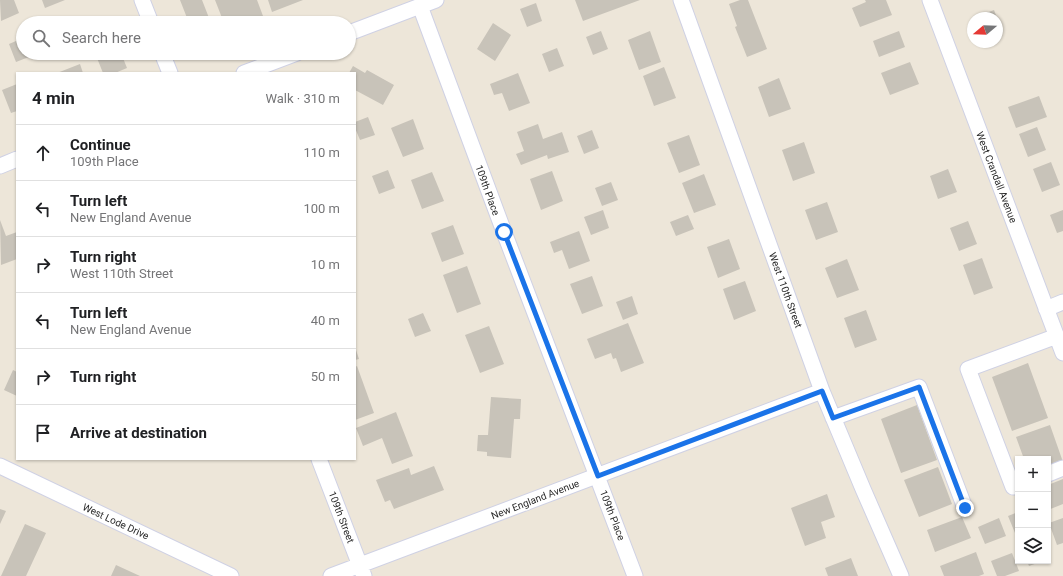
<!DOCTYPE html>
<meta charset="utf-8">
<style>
body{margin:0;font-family:Roboto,sans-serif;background:#f6f6f6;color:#202124}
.controls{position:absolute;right:12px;bottom:12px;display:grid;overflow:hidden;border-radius:0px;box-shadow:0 1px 3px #0004}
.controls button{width:36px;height:36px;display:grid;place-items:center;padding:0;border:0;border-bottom:1px solid #e0e0e0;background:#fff;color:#202124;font:20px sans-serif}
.compass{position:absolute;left:967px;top:12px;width:36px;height:36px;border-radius:50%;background:#fff;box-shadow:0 1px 3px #0004;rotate:251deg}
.stop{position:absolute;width:12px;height:12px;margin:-9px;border:3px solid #1a73e8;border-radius:50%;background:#fff}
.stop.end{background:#1a73e8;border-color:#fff;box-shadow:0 1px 4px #0008}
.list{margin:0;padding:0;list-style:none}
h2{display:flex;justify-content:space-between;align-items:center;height:52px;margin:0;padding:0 16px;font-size:17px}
h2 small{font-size:13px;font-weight:400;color:#757577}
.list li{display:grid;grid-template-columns:26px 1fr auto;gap:12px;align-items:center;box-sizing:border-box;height:56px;padding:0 16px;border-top:1px solid #e0e0e0}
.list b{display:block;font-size:15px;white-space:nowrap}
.list p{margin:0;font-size:13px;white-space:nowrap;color:#757577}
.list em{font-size:13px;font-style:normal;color:#757577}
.icon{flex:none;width:22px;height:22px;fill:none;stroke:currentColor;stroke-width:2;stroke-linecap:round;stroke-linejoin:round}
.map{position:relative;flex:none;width:1063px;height:576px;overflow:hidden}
.search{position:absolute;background:#fff;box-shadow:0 1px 3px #0004;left:16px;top:16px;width:340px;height:44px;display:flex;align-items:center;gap:10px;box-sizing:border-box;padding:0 14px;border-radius:22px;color:#757577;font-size:15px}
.panel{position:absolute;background:#fff;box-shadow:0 1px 3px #0004;left:16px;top:72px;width:340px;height:388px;border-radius:0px}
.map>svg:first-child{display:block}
.building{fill:#c8c3b9}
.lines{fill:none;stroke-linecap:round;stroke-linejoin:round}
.minor-casing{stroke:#cfd1e4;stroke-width:17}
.minor{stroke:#fff;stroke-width:15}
.route{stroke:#1a73e8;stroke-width:5}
.labels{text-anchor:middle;stroke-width:3.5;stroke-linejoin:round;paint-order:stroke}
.street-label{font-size:10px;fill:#292929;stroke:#fff}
</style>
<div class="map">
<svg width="1063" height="576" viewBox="0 0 1063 576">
<rect width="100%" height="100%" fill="#ede6d9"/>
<path class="building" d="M0 0H14L19 13 1 21Z
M42 0H65L45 8Z
M180 0H202L211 23H189Z
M215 0H257L263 16 246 23H224Z
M268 0H303L272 12Z
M575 0H640L583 21Z
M740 0H748L767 49 747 57 735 27 737 26 729 4Z
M865 0H886L892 15 860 27 852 8 866 2Z
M536 3 542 21 527 27 520 9Z
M994 10 997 18H973Z
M997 19 1002 33 997 35Z
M493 23 511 35 495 61 477 49Z
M601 31 608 49 593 55 586 37Z
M650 31 661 62 639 70 628 40Z
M899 31 905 47 879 57 873 41Z
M23 38V53H33L34 55 16 62 9 44Z
M557 48 564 66 549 72 542 54Z
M95 53H121L127 68 115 73H103Z
M910 62 919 84 890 95 881 73Z
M80 64 83 73H57Z
M353 66 365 73 367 70 394 85 383 105 355 90V73H349Z
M664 67 676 98 654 106 643 76Z
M518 73 530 103 509 111 502 93 494 95 490 84Z
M779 78 791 109 769 117 758 87Z
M17 84V111L11 113 2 90Z
M1039 96 1047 117 1016 128 1008 107Z
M368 117 375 135 360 140 355 128V122Z
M413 119 424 149 403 157 391 128Z
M538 124 543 139 562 132 569 152 548 159 547 155 521 165 516 154 524 151 517 132Z
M1037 127 1046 150 1028 157 1019 134Z
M592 130 599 148 584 154 577 136Z
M689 135 700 165 679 173 667 143Z
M804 142 815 173 793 181 782 150Z
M1051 162 1060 185 1042 192 1033 169Z
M948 169 957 192 938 199 930 176Z
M388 170 395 188 379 194 372 176Z
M552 171 563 201 541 210 530 179Z
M432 172 444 201 422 209 411 180Z
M704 174 716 205 694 213 682 183Z
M611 182 618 200 602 206 595 188Z
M827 202 838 232 816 240 805 210Z
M603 210 609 228 591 235 584 217Z
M1063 210V231L1057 233 1050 215Z
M688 215 694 229 676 236 670 222Z
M0 220 6 236 17 232V259L1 265Z
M968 221 977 244 959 251 950 228Z
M453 225 464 254 442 262 431 233Z
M579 231 590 261 569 269 562 250 554 253 550 242Z
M729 239 740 269 718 278 707 247Z
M982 258 993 288 974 295 963 265Z
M847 259 859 290 837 298 825 268Z
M467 266 481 304 457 313 443 275Z
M592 276 603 306 582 314 570 284Z
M745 281 756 311 734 320 723 289Z
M632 296 638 314 623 320 616 302Z
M866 310 877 340 855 348 844 318Z
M423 313 431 331 415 337 408 319Z
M628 323 644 363 621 372 616 358 613 359 611 353 595 359 587 339Z
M489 326 504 364 480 373 465 335Z
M355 347 359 359 355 360Z
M1028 363 1048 418 1012 431 992 377Z
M357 366 374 413 355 420V367Z
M13 370 17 372V396L4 390Z
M491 397 521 399 520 419H514L511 458 487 456V452L477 451 478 435H488Z
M917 405 937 460 901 473 881 419Z
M396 412 413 456 392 464 382 438 363 446 356 428Z
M1050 425 1063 462 1048 468V459H1024L1016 437Z
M434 466 444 490 394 509 390 500 385 502 376 480 409 468 411 475Z
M938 467 952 504 919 517 904 480Z
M1063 479V504L1048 510V485Z
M827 494 835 517 821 522 826 538 805 546 791 508Z
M0 509 6 511 0 524Z
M1018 512V532L1015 533 1008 516Z
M962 517 971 538 935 552 927 530Z
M999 518 1006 536 985 544 978 527Z
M1063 518V543L1057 545 1049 523Z
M25 524 46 533 26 576H1Z
M976 552 984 574 979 576H944L940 566Z
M1012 553 1019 571 1005 576H997L991 561Z
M851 558 858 576H828L825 568Z
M1027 561H1043L1029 566Z
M116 565 140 576H111Z"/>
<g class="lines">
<g class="minor-casing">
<path id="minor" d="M142 0 151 23
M681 0 822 391 863 489 901 576
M930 0 1063 353
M420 6 504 232 635 576
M349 33 436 0
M162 53 170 73
M244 73 297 53
M0 166 17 159
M1046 309 1063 302
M833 418 919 387 965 508
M319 459 364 576
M0 466 231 576
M1048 474 1063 468
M1018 485 1013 487 968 369 1057 336
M331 576 822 391"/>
</g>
<use href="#minor" class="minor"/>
</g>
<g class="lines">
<path class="route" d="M504 232 598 476 822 391 833 418 919 387 965 508"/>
</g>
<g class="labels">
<g class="street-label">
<text transform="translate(997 177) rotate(69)" y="4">West Crandall Avenue</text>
<text transform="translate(488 190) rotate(70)" y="4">109th Place</text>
<text transform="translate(786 290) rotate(70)" y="4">West 110th Street</text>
<text transform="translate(535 499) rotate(-21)" y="4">New England Avenue</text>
<text transform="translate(613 515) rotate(69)" y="4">109th Place</text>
<text transform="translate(342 517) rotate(69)" y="4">109th Street</text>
<text transform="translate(116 521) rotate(25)" y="4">West Lode Drive</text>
</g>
</g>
</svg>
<div class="controls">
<button>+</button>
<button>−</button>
<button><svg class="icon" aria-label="layers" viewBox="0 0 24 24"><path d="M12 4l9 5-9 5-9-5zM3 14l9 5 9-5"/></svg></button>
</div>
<svg class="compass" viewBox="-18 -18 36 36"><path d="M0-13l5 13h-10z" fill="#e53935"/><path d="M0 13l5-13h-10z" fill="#757577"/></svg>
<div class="stop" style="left:504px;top:232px"></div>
<div class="stop end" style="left:965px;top:508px"></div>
<div class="search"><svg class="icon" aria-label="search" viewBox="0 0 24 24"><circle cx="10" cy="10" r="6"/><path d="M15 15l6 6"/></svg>Search here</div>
<section class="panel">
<h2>4 min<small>Walk · 310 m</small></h2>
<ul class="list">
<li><svg class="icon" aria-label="ahead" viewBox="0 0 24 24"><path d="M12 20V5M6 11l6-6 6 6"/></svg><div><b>Continue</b><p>109th Place</p></div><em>110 m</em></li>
<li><svg class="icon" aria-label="left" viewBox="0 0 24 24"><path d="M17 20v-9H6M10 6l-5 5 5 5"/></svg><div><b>Turn left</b><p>New England Avenue</p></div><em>100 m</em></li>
<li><svg class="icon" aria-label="right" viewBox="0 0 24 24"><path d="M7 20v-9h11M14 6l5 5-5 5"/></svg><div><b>Turn right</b><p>West 110th Street</p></div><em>10 m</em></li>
<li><svg class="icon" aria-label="left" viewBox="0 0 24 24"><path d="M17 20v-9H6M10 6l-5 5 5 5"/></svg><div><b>Turn left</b><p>New England Avenue</p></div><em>40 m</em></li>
<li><svg class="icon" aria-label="right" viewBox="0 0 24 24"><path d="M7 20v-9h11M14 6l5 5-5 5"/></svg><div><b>Turn right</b></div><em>50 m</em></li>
<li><svg class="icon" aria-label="arrive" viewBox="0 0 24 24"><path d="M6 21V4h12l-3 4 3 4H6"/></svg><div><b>Arrive at destination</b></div></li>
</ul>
</section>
</div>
